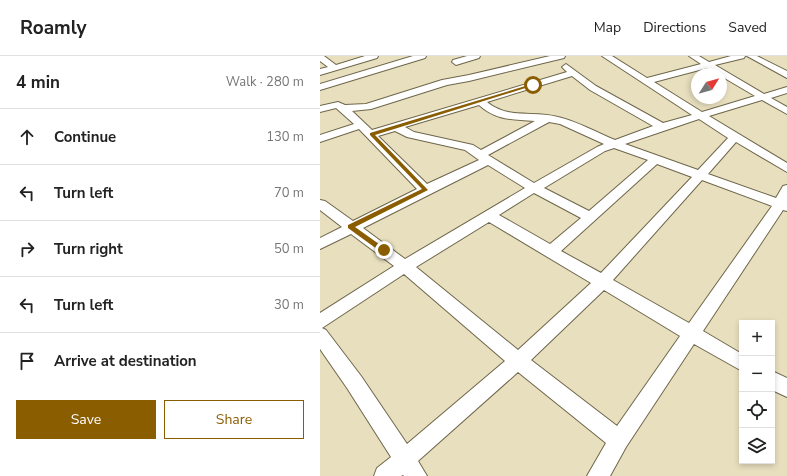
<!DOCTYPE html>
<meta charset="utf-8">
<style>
body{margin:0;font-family:"Nunito Sans",sans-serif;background:#f6f6f6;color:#222}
.controls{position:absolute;right:12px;bottom:12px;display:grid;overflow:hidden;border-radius:0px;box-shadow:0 2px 6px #0003}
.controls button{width:36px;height:36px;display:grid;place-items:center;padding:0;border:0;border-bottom:1px solid #e0e0e0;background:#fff;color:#222;font:20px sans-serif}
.compass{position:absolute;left:371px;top:12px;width:36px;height:36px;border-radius:50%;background:#fff;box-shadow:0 2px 6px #0003;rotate:53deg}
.stop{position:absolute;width:12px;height:12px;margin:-9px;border:3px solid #8a5d00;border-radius:50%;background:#fff}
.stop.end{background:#8a5d00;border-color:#fff;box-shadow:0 1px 4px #0008}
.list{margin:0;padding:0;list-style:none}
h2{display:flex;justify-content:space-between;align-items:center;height:52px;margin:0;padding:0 16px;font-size:17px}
h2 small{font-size:13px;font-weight:400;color:#767676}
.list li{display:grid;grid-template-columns:26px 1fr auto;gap:12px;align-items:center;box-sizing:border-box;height:56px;padding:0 16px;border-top:1px solid #e0e0e0}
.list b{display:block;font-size:15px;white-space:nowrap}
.list em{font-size:13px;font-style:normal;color:#767676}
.actions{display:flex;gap:8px;padding:12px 16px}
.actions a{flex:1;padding:9px 0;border:1px solid #8a5d00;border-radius:0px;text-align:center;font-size:14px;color:#8a5d00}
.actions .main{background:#8a5d00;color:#fff}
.icon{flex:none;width:22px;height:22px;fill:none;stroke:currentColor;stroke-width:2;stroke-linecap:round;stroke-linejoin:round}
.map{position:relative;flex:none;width:467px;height:420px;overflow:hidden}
header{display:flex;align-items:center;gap:24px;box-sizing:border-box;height:56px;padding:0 20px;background:#fff;border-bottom:1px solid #e0e0e0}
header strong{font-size:19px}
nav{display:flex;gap:22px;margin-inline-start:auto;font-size:14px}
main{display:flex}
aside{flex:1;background:#fff}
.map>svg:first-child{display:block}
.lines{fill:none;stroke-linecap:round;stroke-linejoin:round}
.minor-casing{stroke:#6e664a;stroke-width:2}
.minor{fill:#fff;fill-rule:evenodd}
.route{fill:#8a5d00}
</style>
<header>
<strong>Roamly</strong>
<nav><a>Map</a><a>Directions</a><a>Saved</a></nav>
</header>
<main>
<aside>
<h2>4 min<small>Walk · 280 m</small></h2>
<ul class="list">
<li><svg class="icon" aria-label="ahead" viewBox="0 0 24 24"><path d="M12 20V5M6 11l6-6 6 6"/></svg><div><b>Continue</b></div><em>130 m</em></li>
<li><svg class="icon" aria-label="left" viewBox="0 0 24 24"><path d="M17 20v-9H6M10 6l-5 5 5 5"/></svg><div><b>Turn left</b></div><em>70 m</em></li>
<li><svg class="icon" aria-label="right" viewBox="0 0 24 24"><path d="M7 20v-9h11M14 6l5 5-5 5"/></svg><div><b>Turn right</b></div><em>50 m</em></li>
<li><svg class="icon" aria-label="left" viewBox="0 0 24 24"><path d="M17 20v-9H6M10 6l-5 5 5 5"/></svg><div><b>Turn left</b></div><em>30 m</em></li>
<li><svg class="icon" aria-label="arrive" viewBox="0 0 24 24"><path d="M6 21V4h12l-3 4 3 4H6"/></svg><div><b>Arrive at destination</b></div></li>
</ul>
<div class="actions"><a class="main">Save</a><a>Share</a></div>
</aside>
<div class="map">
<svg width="467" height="420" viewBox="0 0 467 420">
<rect width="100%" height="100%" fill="#e8dfbf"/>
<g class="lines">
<g class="minor-casing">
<path id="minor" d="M0 0H4L16 9 45 0H58L57 2 0 19V13L8 11 0 5Z
M93 0H106L105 2 0 34V28Z
M147 0H160L159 2 136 9 132 6 133 4Z
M230 0H245L244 2 149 25 127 29 51 53 32 55 52 74 247 16 242 11 246 8 276 30 343 67 372 59 282 0H292L327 22 381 8 369 0H379L389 6 411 0H425L424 2 395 9 444 38 467 31V37L451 42 467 51V58L442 44 389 60 467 107V116L416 86 388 118 456 142 463 130 467 129V155L463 154 383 275 422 298V315L374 288 306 391 290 420H267L286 387 198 316 98 405 107 420H84L83 419 81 420H54L57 412 71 401 27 332 0 293V257L74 210 31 178 0 193V182L22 171 0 154V144L5 145 33 165 97 133 39 73 0 86V79L34 68 16 52 0 56V50L18 46 25 49 46 48 122 24 149 19ZM387 12 397 18H401V20L435 40 382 56 334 26ZM252 20 270 34 333 70 295 84C276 76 258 66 238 61 213 54 189 64 167 46ZM159 49C177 65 192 63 215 65L161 94 153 89 94 76 85 71ZM379 63 408 82 378 114 305 88ZM229 66 240 68 284 88 277 91 214 127 168 99ZM75 75 87 81 145 94 159 104 107 128 58 80ZM294 92 328 104 269 155 224 132 285 95ZM337 108 372 121 281 217 241 195ZM168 109 205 132 85 203 43 172ZM382 124 452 150 369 267 293 224ZM214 137 261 162 230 188 179 159ZM169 166 271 227 198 294 96 211ZM84 218 185 305 87 388 41 320 6 274 2 272ZM284 234 360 280 297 370 211 304Z
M427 0H437L467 15V22Z
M452 315 467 322V341L452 334Z"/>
</g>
<use href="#minor" class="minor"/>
</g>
<path class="route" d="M212 28 215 29 55 79 108 134 35 171 66 193V196H61L28 172V169L102 133 50 79V77Z"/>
</svg>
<div class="controls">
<button>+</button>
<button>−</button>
<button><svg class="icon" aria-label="locate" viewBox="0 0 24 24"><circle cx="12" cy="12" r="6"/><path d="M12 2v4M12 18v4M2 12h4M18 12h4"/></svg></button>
<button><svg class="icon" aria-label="layers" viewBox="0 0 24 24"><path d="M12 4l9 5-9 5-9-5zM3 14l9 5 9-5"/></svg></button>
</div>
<svg class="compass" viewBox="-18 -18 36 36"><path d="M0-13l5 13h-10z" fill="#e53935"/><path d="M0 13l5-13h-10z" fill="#767676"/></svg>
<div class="stop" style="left:213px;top:29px"></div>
<div class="stop end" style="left:64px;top:194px"></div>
</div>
</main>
